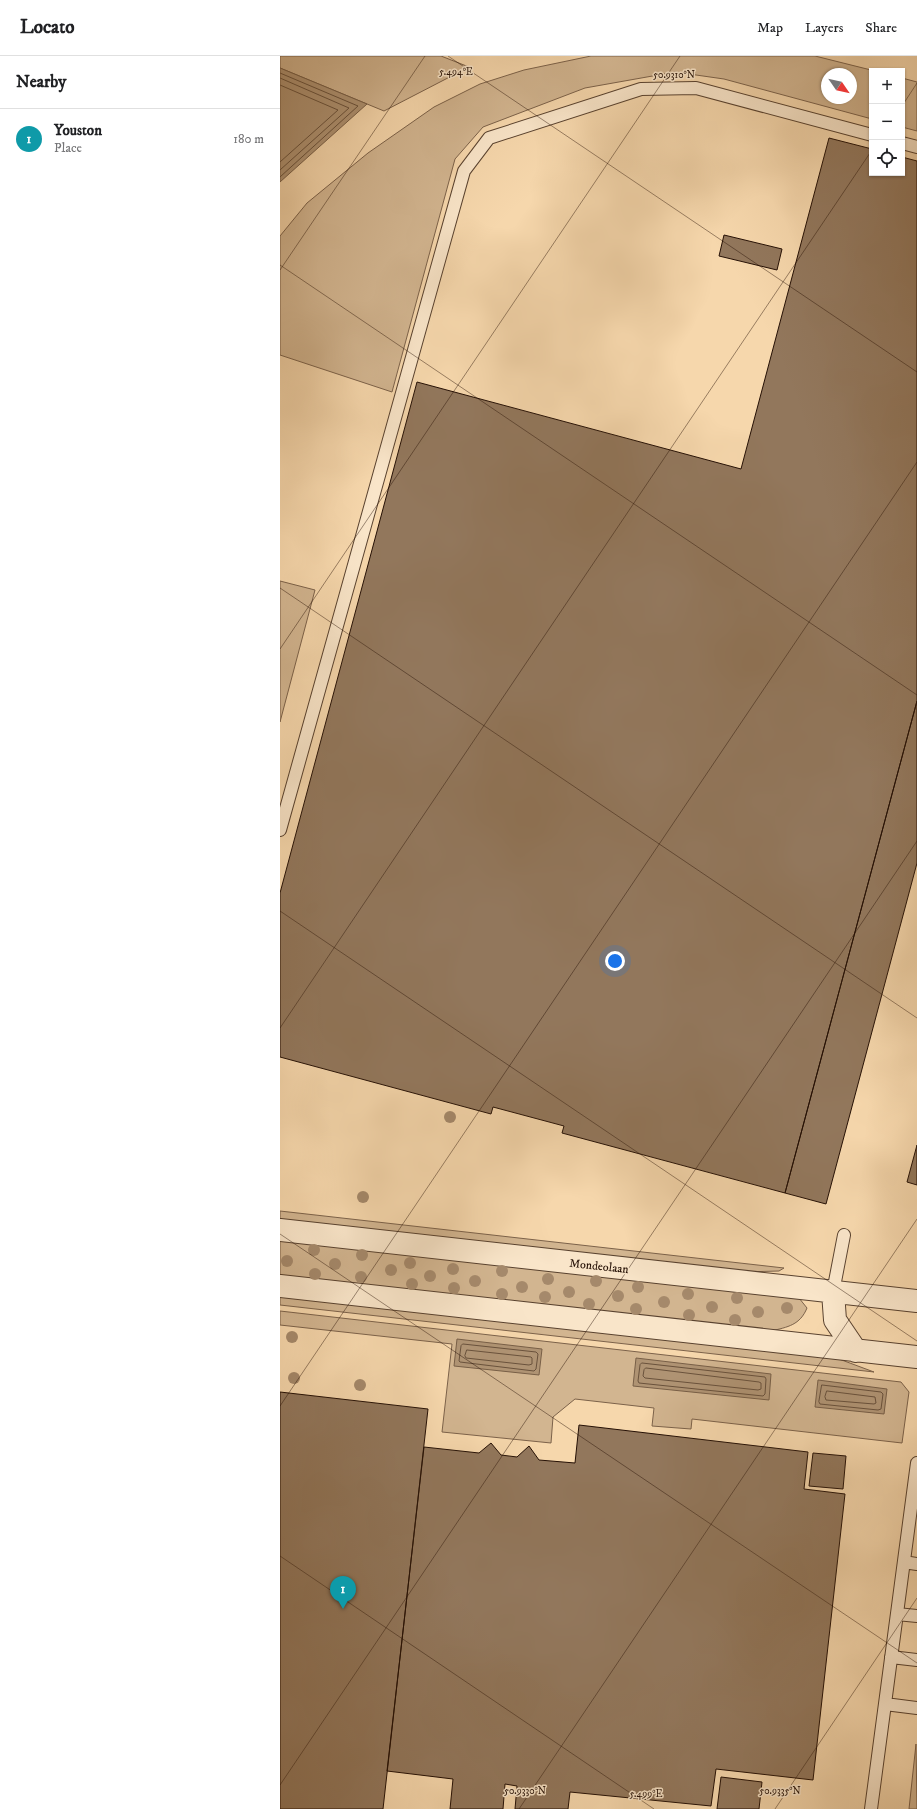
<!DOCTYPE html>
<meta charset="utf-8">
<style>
body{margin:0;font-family:"IM FELL DW Pica",serif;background:#f6f6f6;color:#202124}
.controls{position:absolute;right:12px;top:12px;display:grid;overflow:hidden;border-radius:0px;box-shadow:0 1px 3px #0004}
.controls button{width:36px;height:36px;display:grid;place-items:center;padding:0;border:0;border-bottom:1px solid #e0e0e0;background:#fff;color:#202124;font:20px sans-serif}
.compass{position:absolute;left:541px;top:12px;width:36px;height:36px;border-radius:50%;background:#fff;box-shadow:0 1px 3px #0004;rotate:124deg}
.you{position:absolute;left:335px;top:905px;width:14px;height:14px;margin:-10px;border:3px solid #fff;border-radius:50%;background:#1a73e8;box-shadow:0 0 0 6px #1a73e833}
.badge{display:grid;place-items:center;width:26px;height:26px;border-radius:50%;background:#b45309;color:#fff;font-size:13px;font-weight:700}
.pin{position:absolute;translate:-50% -33px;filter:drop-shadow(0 1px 2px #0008)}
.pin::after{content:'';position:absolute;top:21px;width:14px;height:12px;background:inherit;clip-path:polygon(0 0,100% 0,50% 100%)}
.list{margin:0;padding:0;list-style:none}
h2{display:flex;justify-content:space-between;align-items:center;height:52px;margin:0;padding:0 16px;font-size:17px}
h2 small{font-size:13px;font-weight:400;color:#757577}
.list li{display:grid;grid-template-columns:26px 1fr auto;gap:12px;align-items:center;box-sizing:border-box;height:60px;padding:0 16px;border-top:1px solid #e0e0e0}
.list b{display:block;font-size:15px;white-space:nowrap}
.list p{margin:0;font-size:13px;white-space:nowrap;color:#757577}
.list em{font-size:13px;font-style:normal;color:#757577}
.icon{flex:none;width:22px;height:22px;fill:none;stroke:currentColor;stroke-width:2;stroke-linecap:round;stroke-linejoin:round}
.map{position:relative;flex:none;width:637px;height:1753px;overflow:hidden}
header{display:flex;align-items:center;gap:24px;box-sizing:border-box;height:56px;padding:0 20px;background:#fff;border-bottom:1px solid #e0e0e0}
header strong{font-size:19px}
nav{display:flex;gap:22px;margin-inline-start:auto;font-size:14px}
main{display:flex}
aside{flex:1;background:#fff}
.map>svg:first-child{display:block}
.green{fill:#d2b590;stroke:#7c624a;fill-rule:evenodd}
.water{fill:#af9373;stroke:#785f47}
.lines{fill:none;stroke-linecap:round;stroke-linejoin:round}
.shore{stroke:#6a523c;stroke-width:1}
.building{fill:#92775c;stroke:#251005}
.lane-casing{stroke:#59422f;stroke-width:14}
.street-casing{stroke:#59422f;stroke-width:24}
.lane{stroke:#f9e5c9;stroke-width:12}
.street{stroke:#f9e5c9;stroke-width:22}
.tree{fill:#a5896b}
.ticks{fill:none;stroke:#251005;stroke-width:1;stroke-opacity:0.45}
.labels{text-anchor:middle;stroke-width:3;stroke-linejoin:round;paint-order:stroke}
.street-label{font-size:12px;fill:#251005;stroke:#f9e5c9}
.ticks-label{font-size:10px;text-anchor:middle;fill:#251005;stroke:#f9e5c9;stroke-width:3;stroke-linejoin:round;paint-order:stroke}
</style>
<header>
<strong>Locato</strong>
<nav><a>Map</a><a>Layers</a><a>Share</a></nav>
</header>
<main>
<aside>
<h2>Nearby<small></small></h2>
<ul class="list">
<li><span class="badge" style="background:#0f9aa8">1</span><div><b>Youston</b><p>Place</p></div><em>180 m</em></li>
</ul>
</aside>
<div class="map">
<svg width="637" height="1753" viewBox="0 0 637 1753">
<rect width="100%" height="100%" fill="#f6d7ac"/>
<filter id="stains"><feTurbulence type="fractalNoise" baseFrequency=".005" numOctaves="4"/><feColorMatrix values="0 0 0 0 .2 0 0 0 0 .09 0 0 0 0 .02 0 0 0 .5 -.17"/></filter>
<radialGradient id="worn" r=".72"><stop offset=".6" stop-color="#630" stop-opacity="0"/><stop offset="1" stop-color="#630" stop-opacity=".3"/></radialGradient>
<path class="green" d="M0 0H161L189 11 104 55 0 12Z
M311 0H535L595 15H592V63L444 23 395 16 305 32 203 71 175 103 112 336 0 299V180L27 147 88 97 154 51 200 28 244 14ZM547 18H571V42H547Z
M622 22 637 26V75L622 71Z
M0 525 35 534 0 666Z
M0 1155 504 1212 499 1215 462 1216 0 1164Z
M0 1183 519 1242 527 1252C520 1269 508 1271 491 1275L0 1221Z
M0 1240 559 1303 594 1316 0 1249Z
M0 1255 621 1326 629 1336 622 1387 412 1363 411 1373 372 1370 374 1352 295 1343 273 1361 271 1387 162 1376 172 1288 0 1269Z
M636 1688 637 1753H629Z"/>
<path class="water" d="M0 12 87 48 0 126Z
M177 1283 262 1293 259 1319 174 1310Z
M356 1302 491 1318 489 1344 353 1330Z
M538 1324 607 1333 604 1358 535 1351Z"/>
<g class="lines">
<path class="shore" d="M0 17 78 50 0 121
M0 22 69 52 0 114
M0 29 58 54 0 106
M183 1288 256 1296 258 1298 256 1313 254 1315 180 1306 179 1305 181 1290Z
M187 1294 251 1301 252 1302V1308L249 1309 186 1302 185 1300Z
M362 1307 485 1321 486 1323 485 1338 483 1340 359 1327 358 1325 360 1309Z
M366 1312 479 1326 481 1327V1333L478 1334 365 1322 363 1320 364 1314Z
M542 1329 601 1336 603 1338 601 1353 598 1354 540 1348 539 1346Z
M547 1335 595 1341 596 1347 594 1348 546 1344 545 1341Z"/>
</g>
<path class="building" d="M549 82 592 93V117H622V101L637 105V645L505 1137 282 1077 284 1070 213 1051 211 1058 0 1001V837L137 326 461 413Z
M444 179 502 193 497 214 439 200Z
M637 645V807L546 1148 505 1137Z
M637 1089V1129L627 1126Z
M0 1336 148 1353 103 1753H0Z
M299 1369 528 1396 524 1433 565 1438 533 1724 436 1713 431 1750 290 1736 288 1753H235L237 1730 225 1728 223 1753H170L173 1723 107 1715 144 1391 199 1397 211 1387 221 1399 237 1401 249 1390 259 1404 295 1407Z
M533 1397 566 1400 563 1433 529 1430Z
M441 1721 482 1726 479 1753H437Z"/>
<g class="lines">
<g class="lane-casing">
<path id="lane" d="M622 87 637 91
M0 774 184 115 209 82 361 33 416 32 592 79
M553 1236 564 1179
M624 1506 637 1508
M617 1558 637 1560
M611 1601 637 1604
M605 1648 637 1652
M591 1753 637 1407"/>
</g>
<g class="street-casing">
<path id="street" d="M0 1174 637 1245
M0 1230 637 1301
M553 1236 555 1264 576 1295"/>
</g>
<use href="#lane" class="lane"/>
<use href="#street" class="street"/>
</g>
<g class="tree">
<circle cx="170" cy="1061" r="6"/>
<circle cx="83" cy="1141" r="6"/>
<circle cx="34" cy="1194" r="6"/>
<circle cx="82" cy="1199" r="6"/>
<circle cx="7" cy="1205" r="6"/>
<circle cx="130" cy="1207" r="6"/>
<circle cx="55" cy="1208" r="6"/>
<circle cx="173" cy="1213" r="6"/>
<circle cx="111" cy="1214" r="6"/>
<circle cx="222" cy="1215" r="6"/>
<circle cx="35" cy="1218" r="6"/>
<circle cx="150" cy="1220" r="6"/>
<circle cx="81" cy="1221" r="6"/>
<circle cx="268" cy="1223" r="6"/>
<circle cx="195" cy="1225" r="6"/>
<circle cx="316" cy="1225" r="6"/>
<circle cx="132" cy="1228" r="6"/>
<circle cx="242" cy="1231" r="6"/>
<circle cx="358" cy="1231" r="6"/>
<circle cx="174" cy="1232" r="6"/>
<circle cx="289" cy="1236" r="6"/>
<circle cx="222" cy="1238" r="6"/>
<circle cx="408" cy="1238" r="6"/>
<circle cx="338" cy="1240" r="6"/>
<circle cx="265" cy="1241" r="6"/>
<circle cx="457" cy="1242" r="6"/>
<circle cx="384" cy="1246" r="6"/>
<circle cx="309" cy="1248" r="6"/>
<circle cx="432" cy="1251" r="6"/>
<circle cx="507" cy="1252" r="6"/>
<circle cx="356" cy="1253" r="6"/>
<circle cx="478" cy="1256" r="6"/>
<circle cx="409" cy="1259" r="6"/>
<circle cx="455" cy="1264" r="6"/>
<circle cx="12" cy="1281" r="6"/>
<circle cx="14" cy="1322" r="6"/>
<circle cx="80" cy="1329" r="6"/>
</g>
<path class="ticks" d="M168 0 637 316M622 50 637 27M0 209 637 639M0 214 145 0M0 532 637 962M0 593 400 0M0 855 637 1285M0 972 592 94M0 1178 637 1607M0 1350 637 406M0 1500 374 1753M0 1729 637 785M239 1753 637 1163M495 1753 637 1542"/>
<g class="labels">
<g class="street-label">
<text transform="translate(319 1210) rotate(6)" y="4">Mondeolaan</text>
</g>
</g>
<g class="ticks-label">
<text x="176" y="19">5.494°E</text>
<text x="394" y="22">50.9310°N</text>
<text x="245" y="1738">50.9330°N</text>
<text x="500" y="1738">50.9335°N</text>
<text x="366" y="1741">5.499°E</text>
</g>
<rect width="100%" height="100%" filter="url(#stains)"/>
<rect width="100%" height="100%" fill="url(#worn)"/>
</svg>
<div class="controls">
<button>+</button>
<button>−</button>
<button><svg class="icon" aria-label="locate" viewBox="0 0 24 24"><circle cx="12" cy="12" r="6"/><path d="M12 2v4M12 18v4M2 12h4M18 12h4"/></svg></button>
</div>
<svg class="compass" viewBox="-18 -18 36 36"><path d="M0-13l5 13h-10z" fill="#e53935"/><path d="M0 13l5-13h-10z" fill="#757577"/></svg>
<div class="you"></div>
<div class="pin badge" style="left:63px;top:1553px;background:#0f9aa8">1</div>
</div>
</main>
